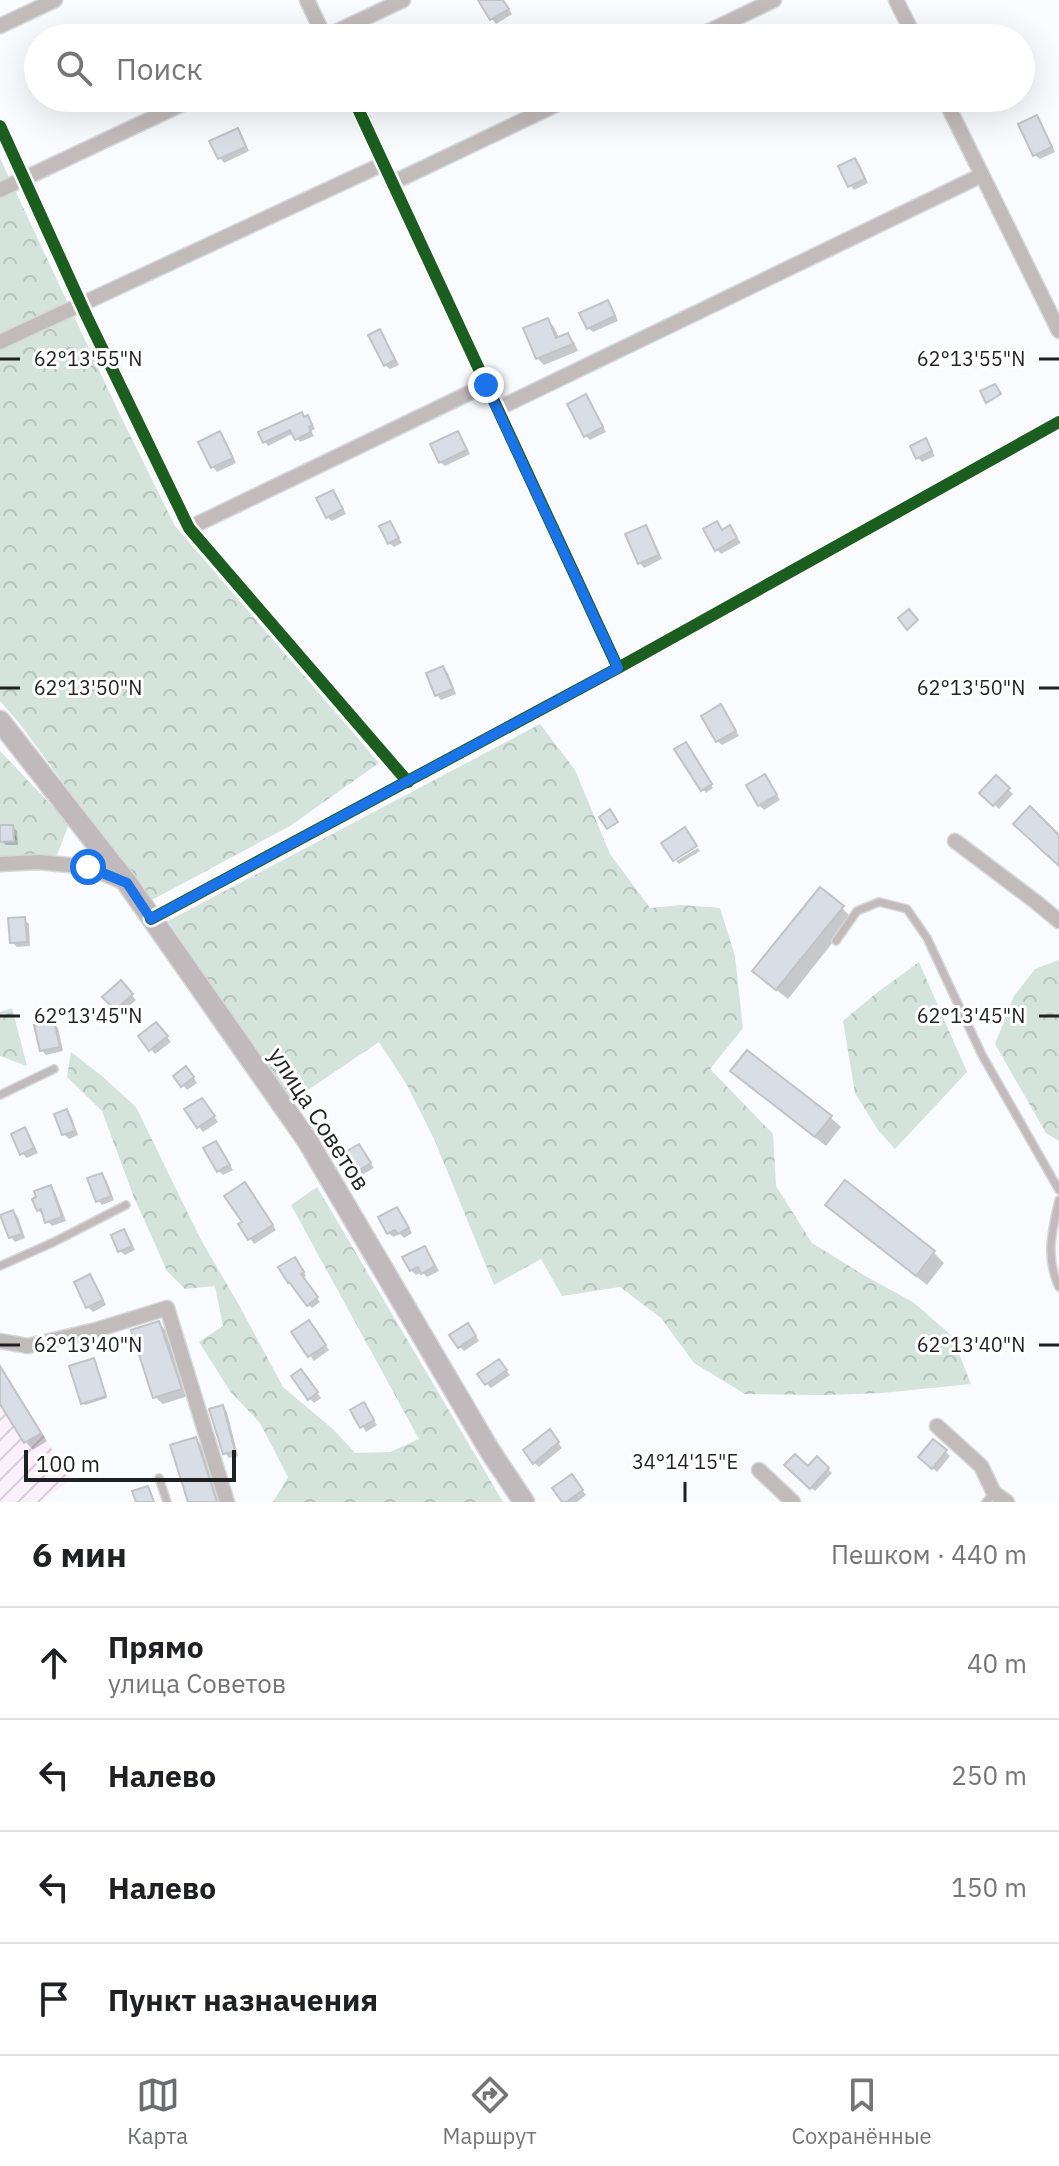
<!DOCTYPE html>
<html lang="ru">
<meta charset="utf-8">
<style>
body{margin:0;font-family:"IBM Plex Sans",sans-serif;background:#f2f2f2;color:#202124}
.scale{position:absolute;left:24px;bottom:20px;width:212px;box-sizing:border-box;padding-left:8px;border:4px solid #1f2022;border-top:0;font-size:22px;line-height:28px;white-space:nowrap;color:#1f2022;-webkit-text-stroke:6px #fff;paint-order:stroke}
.stop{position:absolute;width:24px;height:24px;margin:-18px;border:6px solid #1a73e8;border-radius:50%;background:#fff}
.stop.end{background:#1a73e8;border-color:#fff;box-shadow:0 2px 8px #0008}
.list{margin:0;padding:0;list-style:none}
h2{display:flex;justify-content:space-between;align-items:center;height:104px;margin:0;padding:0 32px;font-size:34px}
h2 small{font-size:26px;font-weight:400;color:#757577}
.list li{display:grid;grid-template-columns:52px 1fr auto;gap:24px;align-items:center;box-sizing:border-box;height:112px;padding:0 32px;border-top:2px solid #e0e0e0}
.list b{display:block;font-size:30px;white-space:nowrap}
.list p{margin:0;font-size:26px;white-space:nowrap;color:#757577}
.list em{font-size:26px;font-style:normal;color:#757577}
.icon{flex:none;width:44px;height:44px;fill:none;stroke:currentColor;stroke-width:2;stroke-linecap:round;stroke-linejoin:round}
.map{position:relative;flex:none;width:1059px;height:1502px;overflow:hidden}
.search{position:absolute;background:#fff;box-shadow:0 8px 32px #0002;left:24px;right:24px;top:24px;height:88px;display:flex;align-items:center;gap:20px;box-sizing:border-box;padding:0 28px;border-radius:44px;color:#757577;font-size:30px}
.sheet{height:552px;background:#fff}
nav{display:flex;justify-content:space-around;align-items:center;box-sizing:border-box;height:112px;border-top:2px solid #e0e0e0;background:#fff;font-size:22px;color:#757577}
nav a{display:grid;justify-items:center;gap:4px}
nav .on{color:#6b6d6f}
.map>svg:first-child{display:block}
.industrial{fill:url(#industrial-furrows)}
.forest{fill:url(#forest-crowns)}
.shadow{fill:#0003}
.building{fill:#d9dde5;stroke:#c2c3c6;stroke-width:2}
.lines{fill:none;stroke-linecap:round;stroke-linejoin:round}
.service-casing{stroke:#d7d8da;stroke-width:10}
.minor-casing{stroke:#d7d8da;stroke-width:17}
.secondary-casing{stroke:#d7d8da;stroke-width:23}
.service{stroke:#c2bbbc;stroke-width:7}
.minor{stroke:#c2bbbc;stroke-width:14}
.secondary{stroke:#c1babc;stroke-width:20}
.cycleway-casing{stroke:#fff;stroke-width:17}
.cycleway{stroke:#1b5e20;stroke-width:12}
.route{stroke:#1a73e8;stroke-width:10}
.ticks{fill:none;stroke:#1f2022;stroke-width:3}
.labels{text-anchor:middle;stroke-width:6;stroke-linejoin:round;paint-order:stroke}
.street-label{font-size:24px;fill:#1f2022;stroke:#fff}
.ticks-label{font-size:20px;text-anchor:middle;fill:#1f2022;stroke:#fff;stroke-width:6;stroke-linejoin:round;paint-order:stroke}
</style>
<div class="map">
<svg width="1059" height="1502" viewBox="0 0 1059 1502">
<defs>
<pattern id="industrial-furrows" width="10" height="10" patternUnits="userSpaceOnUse" patternTransform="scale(2)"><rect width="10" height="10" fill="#faf1fc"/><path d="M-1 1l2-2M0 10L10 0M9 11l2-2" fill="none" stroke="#d6ced8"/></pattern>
<pattern id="forest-crowns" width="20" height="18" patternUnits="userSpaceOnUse" patternTransform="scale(2)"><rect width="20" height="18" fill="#d4e3dc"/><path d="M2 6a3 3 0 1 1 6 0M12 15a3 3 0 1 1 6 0" fill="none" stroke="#b6c2bc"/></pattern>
</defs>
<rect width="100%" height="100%" fill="#f9fbfe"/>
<path class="industrial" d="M0 1366 71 1479 40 1502H0Z"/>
<path class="forest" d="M0 158 121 417 175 526 379 763 290 826 150 901 20 724 0 701Z
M540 724 575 770 610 854 650 908 682 905 720 908 735 956 743 1028 710 1069 773 1134 776 1186 812 1243 867 1277 913 1302 952 1336 971 1384 882 1393 826 1395 745 1394 694 1363 661 1318 620 1287 562 1296 541 1259 494 1285 434 1139 407 1085 379 1042 290 1102 168 921Z
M0 751 69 824 57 855 0 857Z
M1059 960V1141L1046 1133 995 1044 1014 996 1035 969Z
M919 962 967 1072 895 1149 878 1130 855 1093 843 1021 874 995Z
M12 1008 27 1066 0 1056V1012Z
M71 1052 102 1076 136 1107 201 1240 239 1305 283 1387 334 1430 355 1453 390 1452 419 1439 291 1205 317 1187 503 1502H273L288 1477 260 1423 230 1391 199 1342 223 1326 215 1286 185 1289 167 1271 133 1195 102 1111 67 1077Z"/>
<path class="shadow" d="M487 0H503L512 14 496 24 492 19Z
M1036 117 1041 122 1055 152 1040 159 1035 155Z
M237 130 242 135 249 151 224 163 220 158Z
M855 160 860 165 868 183 854 190 850 185Z
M607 303 612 307 618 321 593 332 588 328Z
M548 320 554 327 559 338 567 335 574 342 578 351 544 365 537 358Z
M380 332 384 336 399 365 390 369 385 365Z
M586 397 590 402 606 432 590 440 585 435Z
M301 414 311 421 315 429 311 431 314 436 300 442 294 433 268 446 265 442Z
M458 433 462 438 470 454 445 466 440 462Z
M220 434 224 438 236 463 217 472 213 467Z
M926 441 935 456 922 462 918 458Z
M333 492 337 497 346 514 332 521 327 517Z
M389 523 402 543 394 547 389 543Z
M717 524 723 531 730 528 741 543 721 554 717 549Z
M646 527 650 532 662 559 644 568 640 563Z
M443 668 448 673 456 694 441 700 437 695Z
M721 706 739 736 722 745 717 741Z
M689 748 713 788 706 793 677 749Z
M996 778 1013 794 999 809 982 793Z
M769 781 780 800 764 810 759 805Z
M13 827 17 831 18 845H6L1 841Z
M698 848 700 851 679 864 676 861Z
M842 908 852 918 788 999 765 981Z
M24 919 29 924 30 946 17 947 12 942Z
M121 983 136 1000 120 1014 105 997Z
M53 1023 58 1028 63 1051 46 1055 42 1050Z
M161 1029 171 1042 155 1054 151 1049Z
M191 1073 197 1083 187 1090 183 1085Z
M743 1081 830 1117 841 1127 826 1146Z
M206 1105 218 1122 203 1132 187 1110Z
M66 1111 71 1116 78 1135 69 1139 64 1134Z
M25 1130 29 1134 38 1153 27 1158 22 1153Z
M216 1143 233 1170 223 1175 219 1171Z
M359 1146 374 1168 355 1179 351 1175Z
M101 1175 106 1179 114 1200 102 1205 98 1200Z
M50 1187 55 1192 66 1221 52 1226 38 1210Z
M249 1189 276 1230 254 1244 241 1225 245 1222Z
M13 1212 18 1217 25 1238 15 1242 11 1237Z
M401 1214 412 1233 404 1238 400 1234 393 1237 389 1233Z
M838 1215 934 1253 944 1263 927 1285Z
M124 1231 128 1236 135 1250 125 1255 120 1251Z
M425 1248 429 1253 439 1271 427 1277 422 1272 416 1275 411 1270Z
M298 1263 306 1276 303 1278 320 1302 312 1308 308 1304Z
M90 1277 94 1281 106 1305 93 1312 88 1307 77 1283Z
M309 1322 329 1350 314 1361 294 1332Z
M159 1323 166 1331 188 1396 163 1404 155 1397Z
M472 1330 479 1341 464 1351 460 1347Z
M95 1362 107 1398 85 1405 83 1403Z
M0 1365 47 1441 33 1450 26 1442 0 1400Z
M503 1366 510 1375 491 1388 487 1384Z
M305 1376 321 1398 314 1403 309 1398Z
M364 1405 377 1425 366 1432 353 1411Z
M222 1407 227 1412 238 1456 229 1458 225 1453Z
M554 1437 562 1448 539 1467 534 1462Z
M196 1439 203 1447 221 1502H190Z
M933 1441 950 1456 937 1472 921 1457Z
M817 1459 832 1473 815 1491 787 1465 808 1469Z
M576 1482 586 1495 577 1502H564Z"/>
<path class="building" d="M478 0H503L509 9 490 20Z
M1037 115 1052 147 1033 156 1018 124Z
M238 128 246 147 218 159 209 141Z
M855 158 865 179 848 187 838 166Z
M608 300 615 316 587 329 579 313Z
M548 318 556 338 568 333 573 344 536 359 523 328Z
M380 329 395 360 384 366 368 335Z
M995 384 1001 394 986 403 980 391Z
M586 394 603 427 584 437 567 404Z
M302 412 304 417 308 415 312 425 309 427 311 432 295 440 290 430 263 443 258 432Z
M220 431 233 458 211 468 198 442Z
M458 431 467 450 439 463 430 444Z
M926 438 932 451 916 459 910 446Z
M333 490 343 509 326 518 316 498Z
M390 521 399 538 388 544 379 526Z
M717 521 722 530 730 525 737 538 715 551 703 529Z
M646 525 659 555 638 564 625 534Z
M909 609 918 620 907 630 898 618Z
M443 666 453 689 435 696 426 673Z
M721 704 736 731 716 742 701 716Z
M686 742 712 784 701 791 674 749Z
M765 774 777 795 758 806 746 785Z
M996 775 1010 788 993 806 979 793Z
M1030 806 1059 835V866L1013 824Z
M610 809 618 822 607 829 599 817Z
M0 825H13L14 841 0 842Z
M685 827 697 846 673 861 661 843Z
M820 887 844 906 776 990 752 971Z
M25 917 27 942 10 943 8 918Z
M121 980 133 994 115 1010 102 997Z
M54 1021 60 1047 40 1051 34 1025Z
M156 1022 168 1036 149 1051 138 1036Z
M747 1050 832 1116 815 1137 730 1071Z
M186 1066 194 1077 181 1087 173 1076Z
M202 1098 215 1116 197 1128 184 1109Z
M67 1109 75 1131 62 1135 54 1114Z
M25 1127 34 1148 20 1155 11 1134Z
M216 1141 230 1165 217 1172 203 1148Z
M359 1144 371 1163 349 1176 337 1157Z
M102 1173 111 1196 96 1202 87 1178Z
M845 1180 935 1251 916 1276 825 1205Z
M245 1182 273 1225 248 1240 238 1224 242 1222 224 1196Z
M51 1185 62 1217 45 1223 41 1209 37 1211 32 1199 36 1197 34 1191Z
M397 1207 409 1228 398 1234 395 1230 387 1234 378 1217Z
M13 1210 22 1234 9 1238 0 1215Z
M124 1229 132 1246 118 1252 111 1235Z
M425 1246 435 1266 421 1274 418 1267 410 1271 402 1257Z
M295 1257 304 1272 301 1274 318 1297 307 1306 289 1282 288 1283 278 1267Z
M90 1274 103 1300 86 1308 74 1282Z
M309 1320 326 1345 308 1357 291 1332Z
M159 1321 182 1389 153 1398 131 1330Z
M468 1323 476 1336 458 1348 449 1335Z
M94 1358 106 1396 81 1404 69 1366Z
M499 1359 507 1370 485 1385 477 1374Z
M0 1366 41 1433 24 1443 0 1404Z
M301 1369 318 1392 308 1400 291 1376Z
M364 1402 374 1420 360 1428 350 1410Z
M223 1405 235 1451 223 1454 209 1409Z
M550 1429 559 1442 533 1464 523 1450Z
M196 1437 217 1502H188L170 1445Z
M933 1439 947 1450 932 1469 918 1457Z
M795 1454 808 1466 817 1456 829 1468 810 1489 784 1465Z
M572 1474 583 1490 566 1502H562L552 1488Z
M148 1486 154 1502H136L132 1491Z"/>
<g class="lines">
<g class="service-casing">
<path id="service" d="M836 941 857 911 879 902 907 909 927 938 982 1055 1059 1190
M0 1095 54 1069
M1059 1200C1052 1231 1045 1258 1059 1287
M0 1266 54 1242 126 1205
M159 1478 167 1502
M986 1502 994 1493"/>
</g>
<g class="minor-casing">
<path id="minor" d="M307 0 325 38
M896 0 915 38
M0 26 55 0
M323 38 403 0
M695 38 774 0
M353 98 618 668
M944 98 1059 331
M0 126 87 317 189 528 408 782
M392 183 570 98
M0 190 195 98
M0 342 383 164
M499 408 982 175
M189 528 486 385
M955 841 1036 902 1059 921
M0 864 39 862 88 867 123 882
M151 919 618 668 1059 422
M0 1341 28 1346 96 1330 167 1308 227 1502
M937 1426 981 1466 994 1493 1007 1502
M759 1470 793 1502"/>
</g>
<g class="secondary-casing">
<path id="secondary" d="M0 721 127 883 307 1140 490 1451 524 1502"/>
</g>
<use href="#service" class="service"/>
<use href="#minor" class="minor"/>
<use href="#secondary" class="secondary"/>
<g class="cycleway-casing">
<path id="cycleway" d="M353 98 618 668
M0 126 87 317 189 528 408 782
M151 919 618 668 1059 422"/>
</g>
<use href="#cycleway" class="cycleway"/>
</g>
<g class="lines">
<path class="route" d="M88 867 127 883 151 919 618 668 486 385"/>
</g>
<path class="ticks" d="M0 359H20M1039 359H1059M0 688H20M1039 688H1059M0 1016H20M1039 1016H1059M0 1345H20M1039 1345H1059M685 1482V1502"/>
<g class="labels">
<g class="street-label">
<text transform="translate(319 1119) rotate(57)" y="8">улица Советов</text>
</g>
</g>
<g class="ticks-label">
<text x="88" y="366">62°13'55"N</text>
<text x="971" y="366">62°13'55"N</text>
<text x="88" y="695">62°13'50"N</text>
<text x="971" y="695">62°13'50"N</text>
<text x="88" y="1023">62°13'45"N</text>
<text x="971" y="1023">62°13'45"N</text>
<text x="88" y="1352">62°13'40"N</text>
<text x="971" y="1352">62°13'40"N</text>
<text x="685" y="1469">34°14'15"E</text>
</g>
</svg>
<div class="scale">100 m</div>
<div class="stop" style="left:88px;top:867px"></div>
<div class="stop end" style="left:486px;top:385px"></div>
<div class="search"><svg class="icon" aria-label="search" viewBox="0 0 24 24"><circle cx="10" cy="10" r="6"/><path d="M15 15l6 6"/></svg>Поиск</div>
</div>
<section class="sheet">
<h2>6 мин<small>Пешком · 440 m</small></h2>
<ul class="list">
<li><svg class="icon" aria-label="ahead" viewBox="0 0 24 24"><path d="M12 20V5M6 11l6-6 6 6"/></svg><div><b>Прямо</b><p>улица Советов</p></div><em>40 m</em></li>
<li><svg class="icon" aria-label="left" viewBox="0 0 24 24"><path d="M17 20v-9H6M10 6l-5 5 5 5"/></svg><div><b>Налево</b></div><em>250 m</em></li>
<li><svg class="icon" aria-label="left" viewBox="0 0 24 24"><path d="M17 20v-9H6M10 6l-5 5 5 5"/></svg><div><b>Налево</b></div><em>150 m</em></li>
<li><svg class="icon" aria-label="arrive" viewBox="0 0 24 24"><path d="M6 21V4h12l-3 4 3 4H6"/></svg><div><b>Пункт назначения</b></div></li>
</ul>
</section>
<nav>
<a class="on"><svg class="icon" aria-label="map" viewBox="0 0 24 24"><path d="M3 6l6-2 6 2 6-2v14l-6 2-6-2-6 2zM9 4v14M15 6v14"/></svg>Карта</a>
<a><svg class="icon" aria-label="directions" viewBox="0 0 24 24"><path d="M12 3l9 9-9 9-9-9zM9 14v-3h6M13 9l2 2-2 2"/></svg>Маршрут</a>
<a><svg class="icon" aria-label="saved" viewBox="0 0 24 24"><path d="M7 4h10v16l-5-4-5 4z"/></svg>Сохранённые</a>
</nav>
